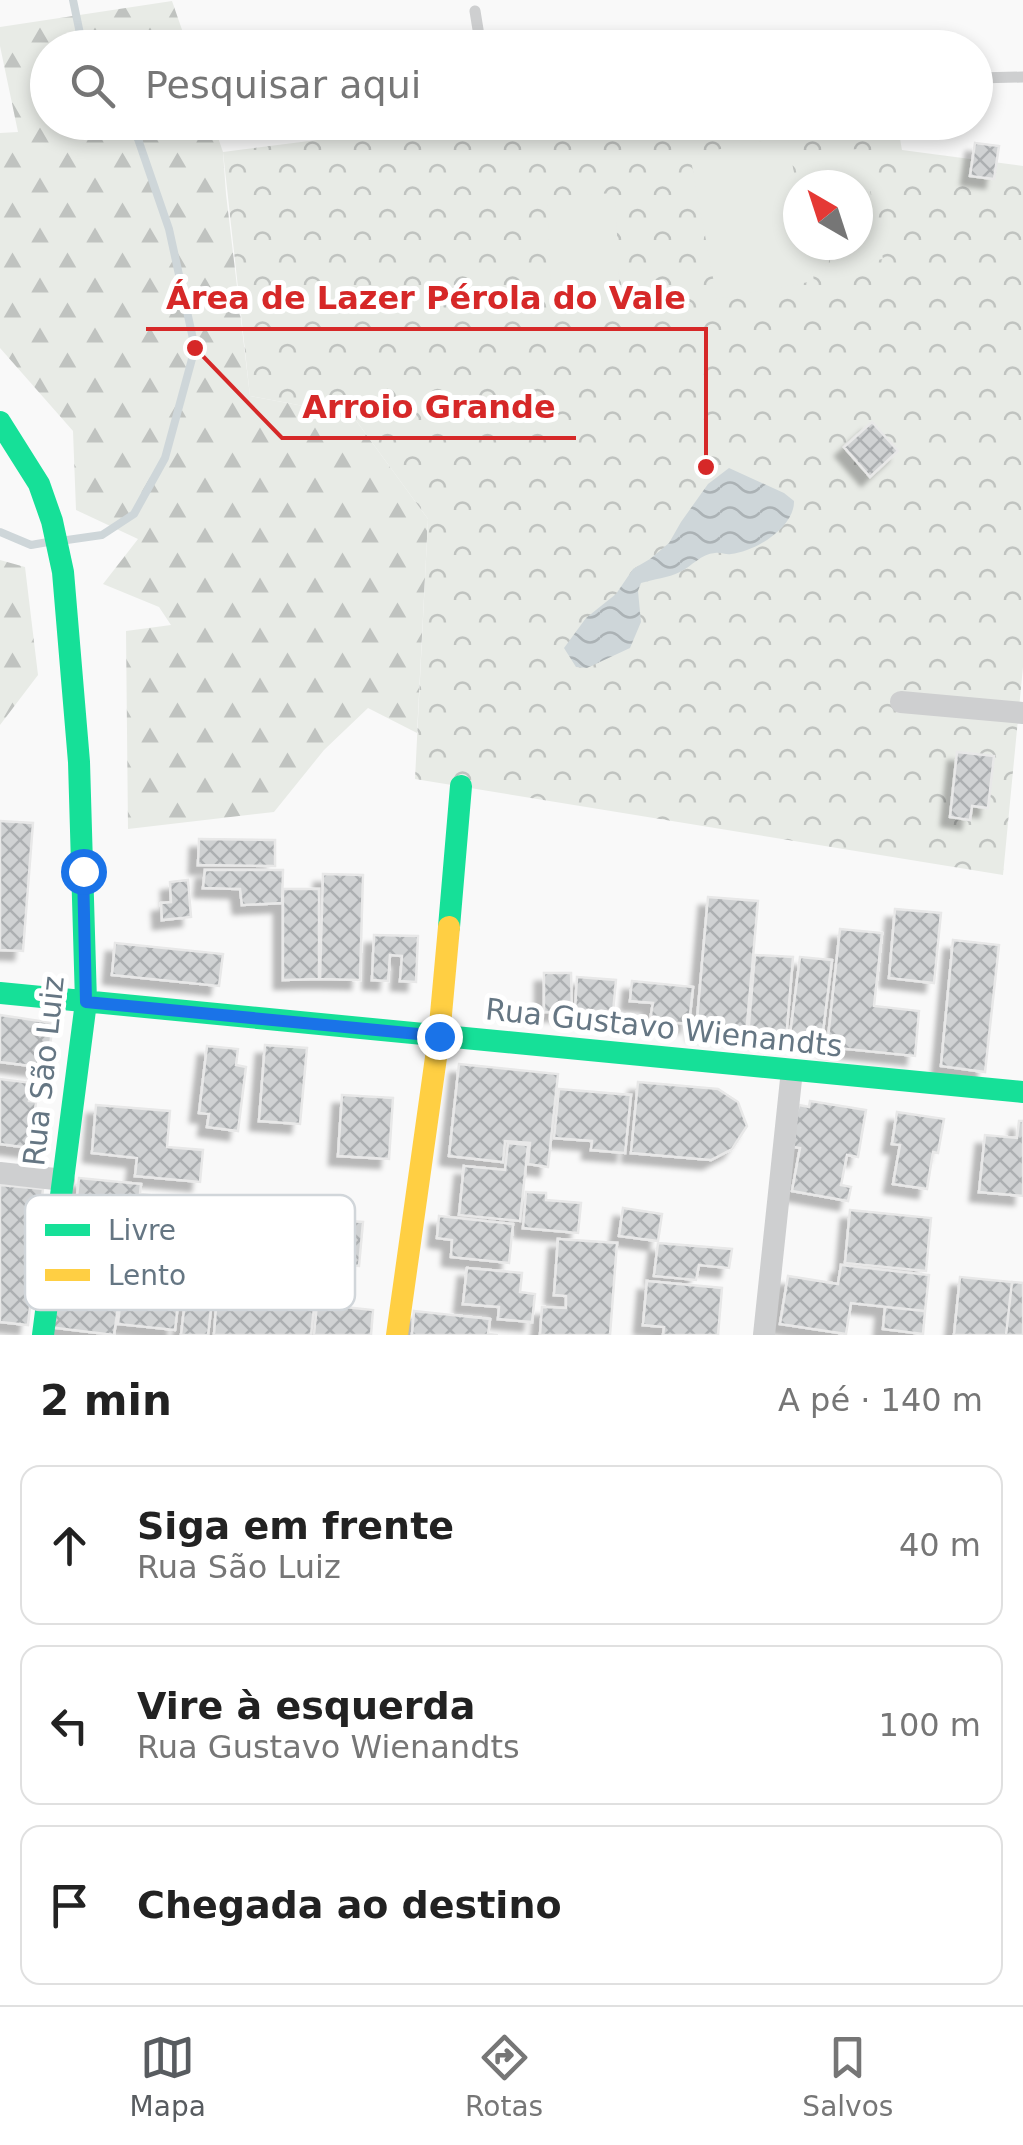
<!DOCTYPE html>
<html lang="pt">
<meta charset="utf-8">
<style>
body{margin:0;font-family:"DejaVu Sans",sans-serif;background:#f2f2f2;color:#222}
.compass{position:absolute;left:783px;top:170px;width:90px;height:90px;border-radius:50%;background:#fff;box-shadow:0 5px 15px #0003;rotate:321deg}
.stop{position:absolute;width:30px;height:30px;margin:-22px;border:8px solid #1a73e8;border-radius:50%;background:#fff}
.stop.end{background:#1a73e8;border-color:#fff;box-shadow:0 2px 10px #0008}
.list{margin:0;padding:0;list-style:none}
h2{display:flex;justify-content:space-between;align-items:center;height:130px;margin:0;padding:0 40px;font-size:42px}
h2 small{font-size:32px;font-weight:400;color:#767676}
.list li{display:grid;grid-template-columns:65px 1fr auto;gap:30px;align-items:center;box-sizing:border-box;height:160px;margin:0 20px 20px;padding:0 20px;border:2px solid #e0e0e0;border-radius:20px}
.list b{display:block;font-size:38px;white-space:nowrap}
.list p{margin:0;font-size:32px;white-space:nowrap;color:#767676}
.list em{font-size:32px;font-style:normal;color:#767676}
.icon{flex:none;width:55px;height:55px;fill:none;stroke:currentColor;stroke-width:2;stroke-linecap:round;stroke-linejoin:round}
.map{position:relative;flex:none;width:1023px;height:1335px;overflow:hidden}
.search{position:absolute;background:#fff;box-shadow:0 5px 15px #0003;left:30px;right:30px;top:30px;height:110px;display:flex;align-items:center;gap:25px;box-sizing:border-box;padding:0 35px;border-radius:55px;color:#767676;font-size:38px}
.sheet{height:670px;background:#fff}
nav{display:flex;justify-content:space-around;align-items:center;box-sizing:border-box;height:140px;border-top:2px solid #e0e0e0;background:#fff;font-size:28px;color:#767676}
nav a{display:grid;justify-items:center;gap:5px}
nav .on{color:#585c60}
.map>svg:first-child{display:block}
.forest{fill:url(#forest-firs)}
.park{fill:url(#park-crowns);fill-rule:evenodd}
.garden{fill:#e8ebe6}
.water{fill:url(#water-waves)}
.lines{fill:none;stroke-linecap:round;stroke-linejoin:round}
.stream{stroke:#ced6d9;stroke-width:8}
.building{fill:url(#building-cross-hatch);stroke:#e8e8e8;stroke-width:2.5;filter:url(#shadow)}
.lane{stroke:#cecfd0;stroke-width:11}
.street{stroke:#cecfd0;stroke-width:22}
.fast{stroke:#16e098;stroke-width:22}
.slow{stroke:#ffcf43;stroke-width:22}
.route{stroke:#1a73e8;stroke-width:12}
.labels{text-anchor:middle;stroke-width:10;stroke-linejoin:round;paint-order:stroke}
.street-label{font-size:30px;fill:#657683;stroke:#fff}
.key{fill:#fff;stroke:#d1d6da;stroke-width:2.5}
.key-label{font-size:28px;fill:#657683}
.leader{fill:none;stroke:#d62828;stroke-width:4}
.callout-dot{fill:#d62828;stroke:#fff;stroke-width:4}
.callout-label{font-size:32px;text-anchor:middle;font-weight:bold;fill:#d62828;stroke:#fff;stroke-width:10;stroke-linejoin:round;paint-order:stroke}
</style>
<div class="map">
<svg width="1023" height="1335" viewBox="0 0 1023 1335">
<defs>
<pattern id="forest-firs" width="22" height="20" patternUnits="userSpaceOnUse" patternTransform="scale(2.5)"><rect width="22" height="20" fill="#e8ebe6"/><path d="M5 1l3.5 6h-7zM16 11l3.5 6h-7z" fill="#c0c3c0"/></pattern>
<pattern id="park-crowns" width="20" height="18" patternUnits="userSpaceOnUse" patternTransform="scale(2.5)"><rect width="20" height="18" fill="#e8ebe6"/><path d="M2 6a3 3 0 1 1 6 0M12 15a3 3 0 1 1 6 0" fill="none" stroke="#c0c3c0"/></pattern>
<pattern id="water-waves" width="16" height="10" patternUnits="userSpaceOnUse" patternTransform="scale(2.5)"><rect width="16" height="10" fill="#ced6d9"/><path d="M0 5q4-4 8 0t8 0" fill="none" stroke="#abb2b5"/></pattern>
<pattern id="building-cross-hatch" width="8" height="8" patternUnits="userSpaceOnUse" patternTransform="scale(2.5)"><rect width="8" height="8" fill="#d0d2d3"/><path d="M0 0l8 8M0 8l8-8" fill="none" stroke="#acafb1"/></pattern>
<filter id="shadow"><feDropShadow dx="-9" dy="9" stdDeviation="2.5" flood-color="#0004"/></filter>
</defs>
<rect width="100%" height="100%" fill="#f9f9f9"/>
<path class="forest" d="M172 1 188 47 48 48V122L213 123 223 152 226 194 250 396 352 415 428 519 417 733 368 708 324 750 274 812 128 829 126 631 171 625 159 607 103 584 138 539 76 510 73 431 0 348V133L18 132 0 46V27Z
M0 560 25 567 38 675 0 725Z"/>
<path class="park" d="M458 122H897L902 150 1023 166V667L1003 875 415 779 428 519 352 415 250 396 223 152ZM798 185H858V245H798Z"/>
<path class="garden" d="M787 136 798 194V245H808L814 281 717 299 690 155Z
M862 148 883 259 831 268 827 245H858V185H816L811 157Z
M615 193 620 296 551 299 547 197Z"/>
<path class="water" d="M729 468 784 493 794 501C795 527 755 552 731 554 726 555 721 552 715 553 701 554 692 566 680 572 668 578 654 579 641 583L638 591 641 622 630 648 587 668 576 667 564 648 586 618 616 594 633 569 650 559 669 543 681 522 708 484Z"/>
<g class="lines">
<path class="stream" d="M73 0 83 48
M0 532 31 545 48 542
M67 540 102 535 134 514 165 458 195 348 169 229 138 139 127 122"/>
</g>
<path class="building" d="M975 143 999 146 994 179 970 176Z
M872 422 898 451 870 477 844 447Z
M957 752 994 756 988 808 972 806 970 820 950 817Z
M0 821 33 823 23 951 0 950Z
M199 839 275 840V866L198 865Z
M205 870H283L282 903 242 905 240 889 203 888Z
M323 874 363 875 360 980 320 979Z
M188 880 191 917 162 920 161 903 171 902 170 882Z
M283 889H319V979L283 980Z
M708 897 758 901 746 1035 696 1031Z
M895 909 941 913 934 983 889 978Z
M840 929 882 933 874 1006 919 1011 915 1056 827 1047Z
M374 935 418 936 416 982 400 981 402 956 390 955 388 981 372 980Z
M953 940 999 945 985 1072 941 1066Z
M115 943 223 954 219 986 112 975Z
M755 955 793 957 786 1039 748 1036Z
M800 957 832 960 822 1039 790 1035Z
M544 973H571L572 1012H544Z
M577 977 616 980 613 1012 575 1010Z
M632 981 693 987 689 1024 650 1020 653 1003 630 1001Z
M0 1015 53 1023 47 1068 0 1062Z
M265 1045 307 1048 300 1124 259 1121Z
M207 1046 238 1049 236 1065 246 1067 238 1131 207 1127 209 1114 199 1113Z
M459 1064 558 1074 548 1167 528 1164 530 1143 505 1141 503 1162 449 1156Z
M0 1079 32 1083 29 1101 36 1102 30 1148 0 1144Z
M638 1082 718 1089 738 1102 747 1126 732 1149 711 1160 631 1153Z
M559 1089 631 1095 625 1153 591 1150 592 1141 554 1138Z
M342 1095 393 1098 389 1159 338 1156Z
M810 1101 866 1110 858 1157 847 1155 841 1185 851 1187 848 1201 792 1191 800 1148 787 1146 799 1105 809 1107Z
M96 1105 170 1111 167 1147 203 1150 200 1182 135 1176 137 1158 92 1153Z
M897 1112 944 1119 938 1153 933 1152 927 1189 893 1184 900 1145 892 1144Z
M1019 1121H1023V1196L979 1192 985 1135 1017 1138Z
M508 1143 528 1145 520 1221 459 1215 464 1166 505 1170Z
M79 1178 141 1184 140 1194 178 1198 176 1219 124 1214 123 1227 186 1234 175 1330 118 1324 123 1276 73 1271 80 1215 75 1214Z
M0 1185 43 1189 28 1325 0 1322Z
M526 1192 546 1193V1200L581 1203 578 1233 523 1228Z
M623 1208 662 1214 658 1241 619 1236Z
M850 1210 931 1218 926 1271 845 1263Z
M439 1216 513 1224 509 1263 451 1257 452 1240 437 1238Z
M303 1218 363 1222 359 1266 300 1262Z
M205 1221 221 1222 208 1335H181L190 1260 201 1256Z
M558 1239 617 1243 610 1335H540L542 1307 566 1308V1296L554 1295Z
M658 1243 732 1249 729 1268 699 1265 696 1280 654 1276Z
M841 1265 929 1275 925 1311 851 1303 846 1334 780 1324 788 1276 838 1284Z
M219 1267 262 1270 260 1304 314 1308 311 1335H214Z
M467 1268 522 1273 520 1292 535 1294 532 1322 498 1319 499 1307 463 1304Z
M960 1277 1012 1282 1006 1335H954Z
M54 1278 121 1286 114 1335 48 1327Z
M647 1281 722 1288 718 1335H663L664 1327 643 1325Z
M1012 1282 1023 1283V1335H1006Z
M317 1304 373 1310 371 1335H314Z
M885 1307 925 1311 923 1334 883 1329Z
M414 1311 490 1319 488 1334 498 1335H412Z"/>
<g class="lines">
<path class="lane" d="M475 11 481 48
M976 78 1023 77"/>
<path class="street" d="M901 702 1023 713
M0 1173 64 1180
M764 1335 792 1070"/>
<path class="fast" d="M0 422 39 484 52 521 63 572 79 762 86 1002 43 1335
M449 927 461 786
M0 993 1023 1092"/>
<path class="slow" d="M397 1335 439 1036 449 927"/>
</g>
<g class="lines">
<path class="route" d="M83 871 86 1002 439 1036"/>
</g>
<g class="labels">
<g class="street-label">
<text transform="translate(664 1028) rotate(6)" y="10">Rua Gustavo Wienandts</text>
<text transform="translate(44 1071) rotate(-84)" y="10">Rua São Luiz</text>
</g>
</g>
<rect x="25" y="1195" width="330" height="115" rx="15" class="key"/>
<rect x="45" y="1224" width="45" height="12" fill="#16e098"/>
<rect x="45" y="1269" width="45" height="12" fill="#ffcf43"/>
<g class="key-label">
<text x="108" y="1240">Livre</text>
<text x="108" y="1285">Lento</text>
</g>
<path class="leader" d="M706 467L706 329H146M195 348L282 438H576"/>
<g class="callout-dot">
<circle cx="706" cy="467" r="10"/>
<circle cx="195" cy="348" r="10"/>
</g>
<g class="callout-label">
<text x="426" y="309">Área de Lazer Pérola do Vale</text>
<text x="429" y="418">Arroio Grande</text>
</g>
</svg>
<svg class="compass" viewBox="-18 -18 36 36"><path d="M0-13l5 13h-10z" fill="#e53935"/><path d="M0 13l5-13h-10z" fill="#767676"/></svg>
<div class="stop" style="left:83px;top:871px"></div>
<div class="stop end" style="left:439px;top:1036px"></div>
<div class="search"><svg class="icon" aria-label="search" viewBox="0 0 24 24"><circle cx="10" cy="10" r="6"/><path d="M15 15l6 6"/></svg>Pesquisar aqui</div>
</div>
<section class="sheet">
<h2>2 min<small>A pé · 140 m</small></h2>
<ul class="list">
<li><svg class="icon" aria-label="ahead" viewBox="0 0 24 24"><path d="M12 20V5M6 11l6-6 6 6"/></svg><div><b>Siga em frente</b><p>Rua São Luiz</p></div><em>40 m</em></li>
<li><svg class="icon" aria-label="left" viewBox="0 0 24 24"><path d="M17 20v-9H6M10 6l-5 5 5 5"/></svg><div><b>Vire à esquerda</b><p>Rua Gustavo Wienandts</p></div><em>100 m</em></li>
<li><svg class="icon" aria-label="arrive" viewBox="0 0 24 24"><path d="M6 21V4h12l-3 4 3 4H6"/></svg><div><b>Chegada ao destino</b></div></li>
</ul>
</section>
<nav>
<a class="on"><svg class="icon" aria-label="map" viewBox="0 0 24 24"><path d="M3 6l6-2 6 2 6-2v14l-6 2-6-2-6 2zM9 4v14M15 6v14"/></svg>Mapa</a>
<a><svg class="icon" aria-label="directions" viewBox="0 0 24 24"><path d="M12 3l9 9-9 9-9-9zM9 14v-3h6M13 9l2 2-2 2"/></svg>Rotas</a>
<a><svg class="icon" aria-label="saved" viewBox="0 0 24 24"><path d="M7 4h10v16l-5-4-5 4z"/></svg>Salvos</a>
</nav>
